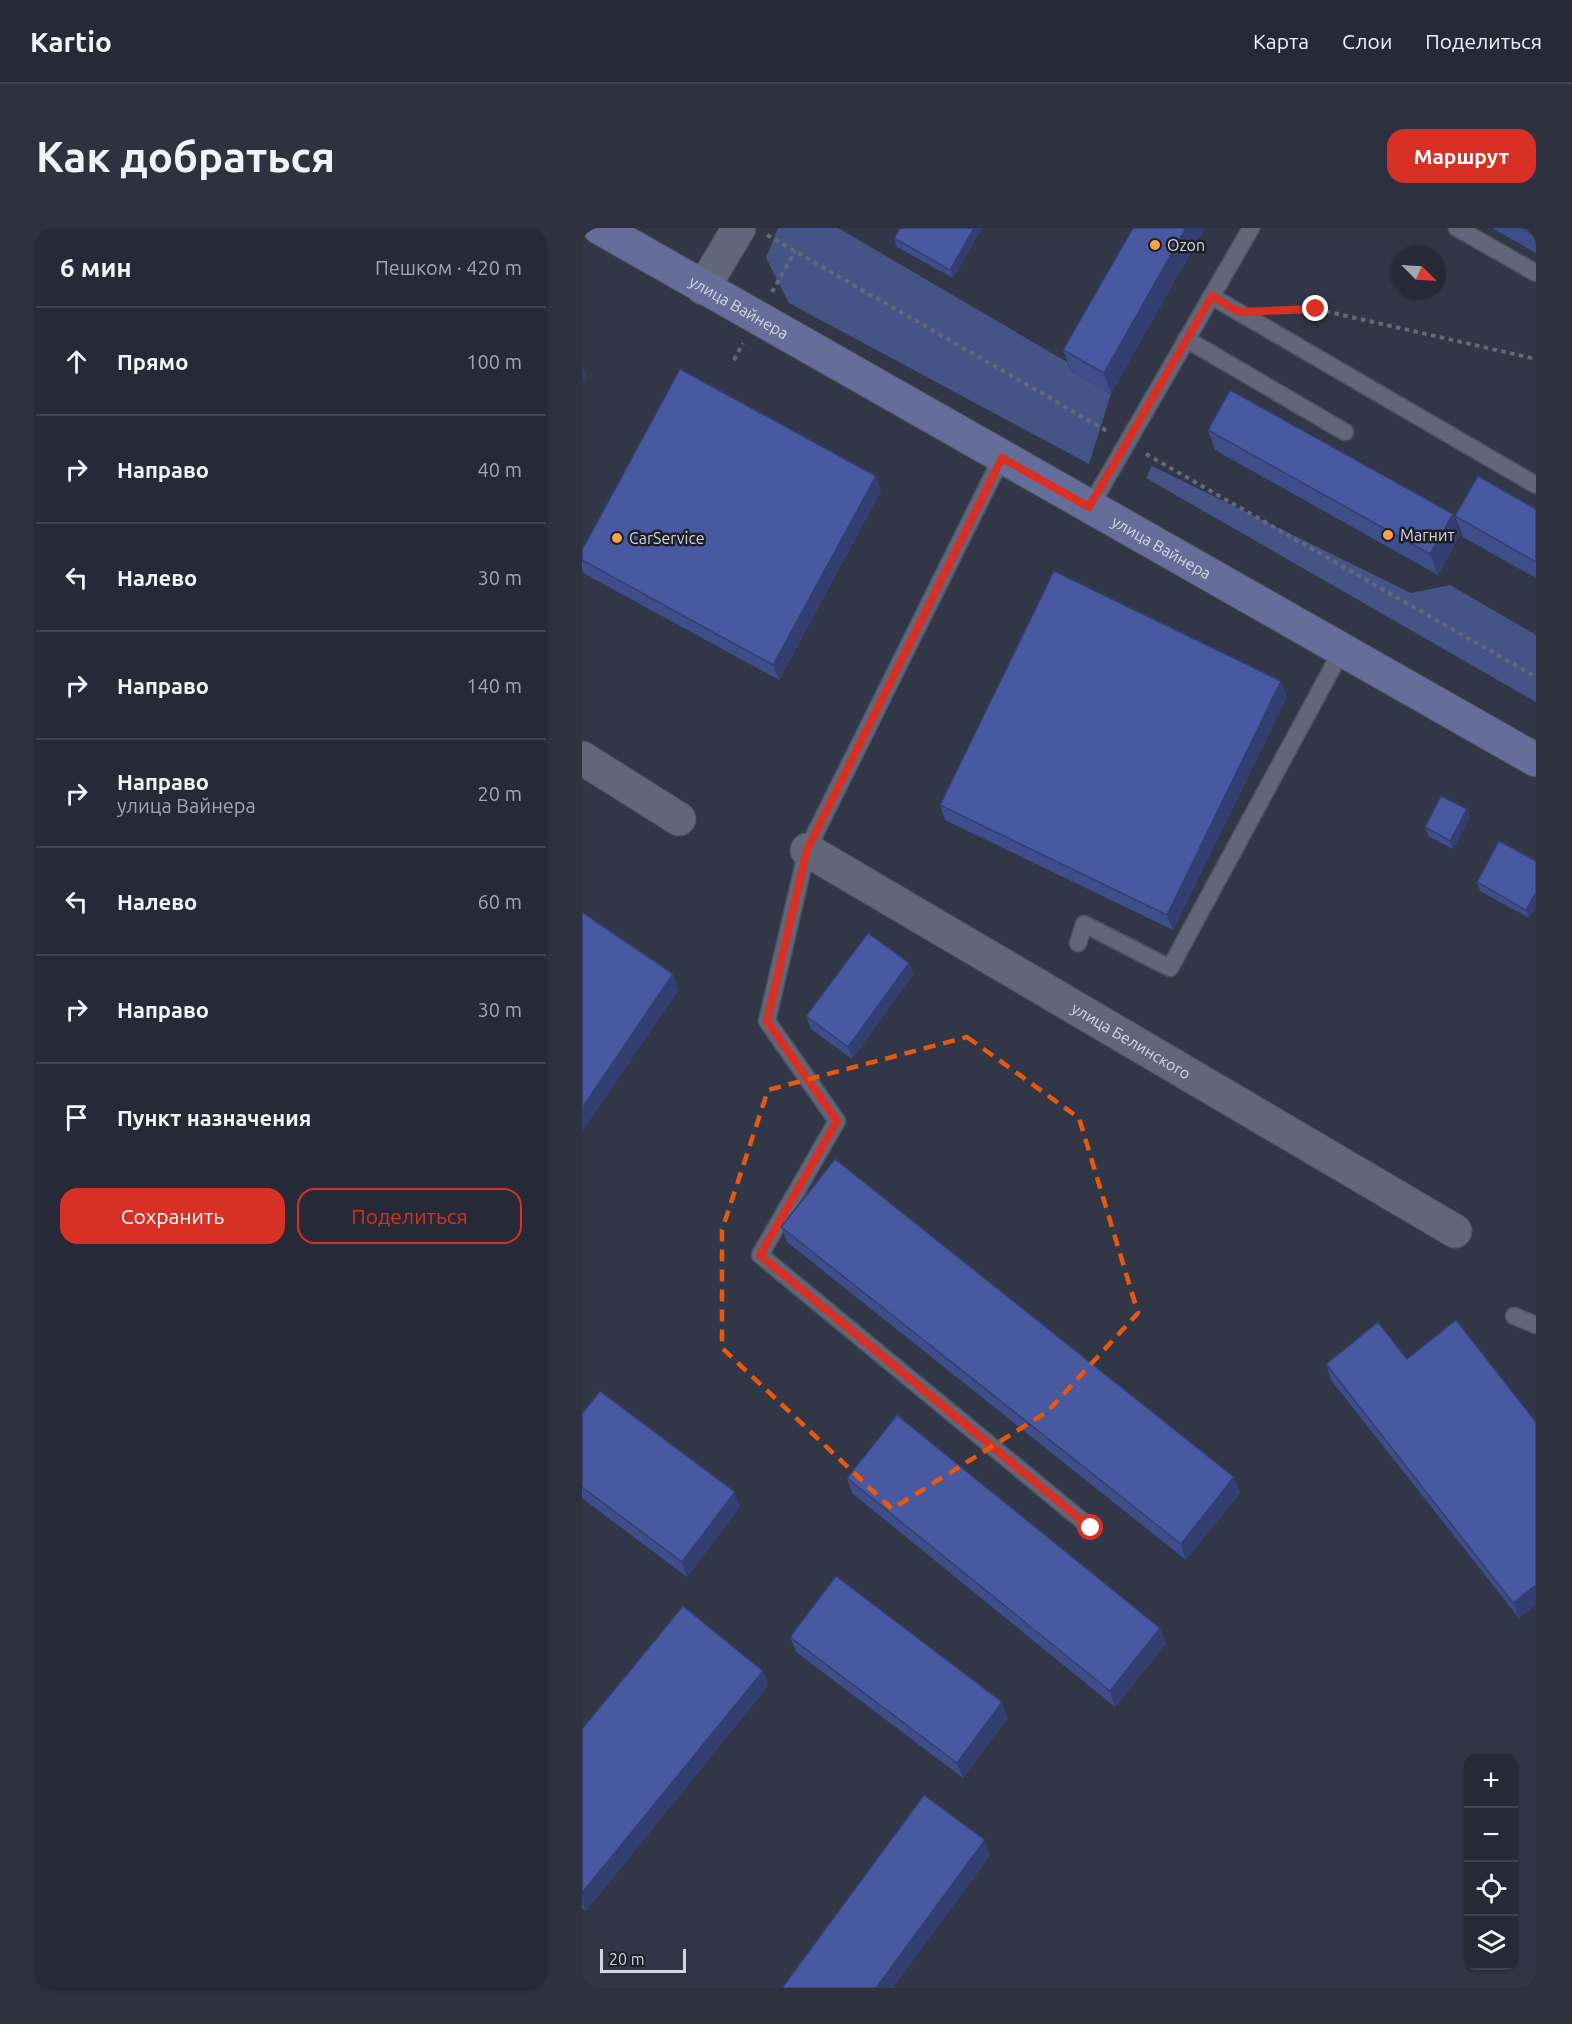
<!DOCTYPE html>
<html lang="ru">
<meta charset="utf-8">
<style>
body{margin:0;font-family:Ubuntu,sans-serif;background:#2e313e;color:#f1f3f6}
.controls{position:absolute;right:18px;bottom:18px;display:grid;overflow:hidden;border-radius:12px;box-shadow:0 2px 4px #0004}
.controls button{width:54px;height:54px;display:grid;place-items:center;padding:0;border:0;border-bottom:2px solid #424551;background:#262936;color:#f1f3f6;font:30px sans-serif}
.compass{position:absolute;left:810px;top:18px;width:54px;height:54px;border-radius:50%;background:#262936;box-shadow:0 2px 4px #0004;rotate:114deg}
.scale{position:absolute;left:18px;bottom:15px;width:86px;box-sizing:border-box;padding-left:6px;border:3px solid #d4d7e1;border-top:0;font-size:16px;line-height:21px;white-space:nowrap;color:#d4d7e1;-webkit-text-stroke:4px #1d1f26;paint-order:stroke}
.stop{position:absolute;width:18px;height:18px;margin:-14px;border:4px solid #d93025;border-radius:50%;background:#fff}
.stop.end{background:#d93025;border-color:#fff;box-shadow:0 2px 6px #0008}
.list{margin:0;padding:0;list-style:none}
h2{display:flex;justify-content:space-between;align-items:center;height:78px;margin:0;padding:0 24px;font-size:26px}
h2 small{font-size:20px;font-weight:400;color:#a4a6ad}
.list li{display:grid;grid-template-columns:39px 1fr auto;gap:18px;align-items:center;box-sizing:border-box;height:108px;padding:0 24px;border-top:2px solid #424551}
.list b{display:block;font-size:22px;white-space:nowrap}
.list p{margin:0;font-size:20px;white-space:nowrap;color:#a4a6ad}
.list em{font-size:20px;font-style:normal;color:#a4a6ad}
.actions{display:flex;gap:12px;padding:18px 24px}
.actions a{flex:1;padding:14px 0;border:2px solid #d93025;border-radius:18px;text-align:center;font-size:21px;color:#d93025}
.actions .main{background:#d93025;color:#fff}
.icon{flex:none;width:33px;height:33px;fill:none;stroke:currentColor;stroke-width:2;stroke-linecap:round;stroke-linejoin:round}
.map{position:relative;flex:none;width:954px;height:1760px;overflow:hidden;border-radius:18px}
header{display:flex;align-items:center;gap:36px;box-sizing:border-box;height:84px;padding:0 30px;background:#262936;border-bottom:2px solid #424551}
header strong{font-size:28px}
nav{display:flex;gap:33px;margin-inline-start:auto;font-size:21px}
.intro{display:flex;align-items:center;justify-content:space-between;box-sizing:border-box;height:144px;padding:0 36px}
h1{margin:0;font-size:42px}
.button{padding:15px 27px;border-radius:18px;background:#d93025;color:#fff;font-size:21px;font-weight:700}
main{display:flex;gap:36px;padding:0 36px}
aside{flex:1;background:#262936;border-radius:18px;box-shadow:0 2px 4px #0004}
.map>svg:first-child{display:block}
.green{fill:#465387}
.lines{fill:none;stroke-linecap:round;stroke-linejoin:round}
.service-casing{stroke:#4e525f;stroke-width:19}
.minor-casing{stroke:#4e525f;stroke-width:35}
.secondary-casing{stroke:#4e525f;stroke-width:35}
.path{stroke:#646877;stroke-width:4;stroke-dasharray:4.5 4.5;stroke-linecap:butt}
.service{stroke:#616779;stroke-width:16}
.minor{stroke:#616779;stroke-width:33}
.secondary{stroke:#646e98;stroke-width:33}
.wall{fill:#3f4d8a}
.shaded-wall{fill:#333e71}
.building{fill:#4959a1;stroke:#333e71;stroke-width:1.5}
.route{stroke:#d93025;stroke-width:8}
.marked{fill:none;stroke:#e8590c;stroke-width:4.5;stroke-dasharray:12 8;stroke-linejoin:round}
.poi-dot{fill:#f8a14a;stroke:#1d1f26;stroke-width:2}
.labels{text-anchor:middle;stroke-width:5;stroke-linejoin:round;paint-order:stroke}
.poi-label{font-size:16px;fill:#d4d7e1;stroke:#1d1f26;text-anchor:start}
.street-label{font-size:16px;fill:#d4d7e1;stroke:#1d1f26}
</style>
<header>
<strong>Kartio</strong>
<nav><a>Карта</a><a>Слои</a><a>Поделиться</a></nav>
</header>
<div class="intro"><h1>Как добраться</h1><a class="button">Маршрут</a></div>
<main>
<aside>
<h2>6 мин<small>Пешком · 420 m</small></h2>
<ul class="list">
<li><svg class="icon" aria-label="ahead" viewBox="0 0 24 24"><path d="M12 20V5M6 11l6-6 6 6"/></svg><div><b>Прямо</b></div><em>100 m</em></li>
<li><svg class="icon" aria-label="right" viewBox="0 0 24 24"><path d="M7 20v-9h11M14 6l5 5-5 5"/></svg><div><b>Направо</b></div><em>40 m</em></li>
<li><svg class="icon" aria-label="left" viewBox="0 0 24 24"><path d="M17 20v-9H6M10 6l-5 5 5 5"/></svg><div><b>Налево</b></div><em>30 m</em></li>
<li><svg class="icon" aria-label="right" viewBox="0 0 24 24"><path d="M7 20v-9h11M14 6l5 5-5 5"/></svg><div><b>Направо</b></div><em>140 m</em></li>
<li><svg class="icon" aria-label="right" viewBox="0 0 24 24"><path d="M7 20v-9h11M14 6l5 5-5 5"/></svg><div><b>Направо</b><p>улица Вайнера</p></div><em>20 m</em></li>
<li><svg class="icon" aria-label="left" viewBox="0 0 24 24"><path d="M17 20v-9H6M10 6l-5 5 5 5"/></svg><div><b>Налево</b></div><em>60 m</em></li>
<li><svg class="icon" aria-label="right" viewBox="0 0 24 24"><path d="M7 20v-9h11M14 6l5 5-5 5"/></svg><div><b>Направо</b></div><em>30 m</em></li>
<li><svg class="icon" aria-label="arrive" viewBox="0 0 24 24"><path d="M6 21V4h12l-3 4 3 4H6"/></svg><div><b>Пункт назначения</b></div></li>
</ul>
<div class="actions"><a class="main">Сохранить</a><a>Поделиться</a></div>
</aside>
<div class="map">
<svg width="954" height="1760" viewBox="0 0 954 1760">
<rect width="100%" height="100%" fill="#323748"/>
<path class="green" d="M196 0H256L485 134 489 143 529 166 507 236 207 75 184 30Z
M570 238 829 365 868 357 954 407V474L564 250Z"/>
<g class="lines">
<g class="service-casing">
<path id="service" d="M875 0 954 45
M629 68 954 257
M604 111 763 204
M420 229 225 622 185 793 255 893 178 1027 509 1300
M508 279 669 0
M496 715 502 696 588 740 760 422
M932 1088 954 1097"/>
</g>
<g class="minor-casing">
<g id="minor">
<path d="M121 60 157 0"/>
<path d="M0 530 97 591"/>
<path id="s1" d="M225 622 873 1003"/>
</g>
</g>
<g class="secondary-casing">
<g id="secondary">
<path id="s2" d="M18 0 954 532"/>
</g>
</g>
<path class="path" d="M185 7 527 204
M190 64 213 23
M699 82 734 81 954 131
M152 132 161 115
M564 226 954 449"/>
<use href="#service" class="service"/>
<use href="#minor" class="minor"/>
<use href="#secondary" class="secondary"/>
</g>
<path class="wall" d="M318 0H400L371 50 315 19 312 10Z
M551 0 529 166 489 143 481 122Z
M910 0H954V25Z
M626 202 871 286 878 307 856 347 633 222Z
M299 263 197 452 1 345 0 342V322Z
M954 281V350L881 309 873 288Z
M705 469 591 702 363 592 358 577Z
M885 581 888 589 871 621 846 608 843 599Z
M954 633V678L947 690 898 663 895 654Z
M327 735 331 747 270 831 229 801 224 788Z
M199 999 658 1265 604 1332 205 1014Z
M825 1131 954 1194V1376L937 1390 749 1152 744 1136Z
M0 1186 158 1279 105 1349 0 1270Z
M265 1250 578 1400 584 1416 533 1479 270 1265Z
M208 1409 426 1490 381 1550 214 1424Z
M181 1443 186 1458 4 1683 0 1680V1501Z"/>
<path class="shaded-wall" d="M392 0H400L371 50 368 42Z
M604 0H623L529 166 522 145Z
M0 136 4 148 0 155Z
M294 248 299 263 197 452 191 437Z
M871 286 878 307 856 347 848 326Z
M699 453 705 469 591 702 585 687Z
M885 581 888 589 871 621 868 613Z
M954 664V678L947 690 944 682Z
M327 735 331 747 270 831 266 819Z
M91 746 97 762 0 904V880Z
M652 1249 658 1265 604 1332 599 1316Z
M153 1264 158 1279 105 1349 100 1334Z
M954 1357V1376L937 1390 931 1375Z
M578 1400 584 1416 533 1479 528 1463Z
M181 1443 186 1458 4 1683 0 1673V1665Z
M420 1474 426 1490 381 1550 375 1535Z
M403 1612 408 1628 311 1760H294Z"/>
<path class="building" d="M318 0H392L368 42 312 10Z
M551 0H604L522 145 481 122Z
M939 0H954V9Z
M98 141 294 248 191 437 0 332V322Z
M648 162 871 286 848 326 626 202Z
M896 248 954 281V334L873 288Z
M472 343 699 453 585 687 358 577Z
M859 568 885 581 868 613 843 599Z
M917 613 954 633V664L944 682 895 654Z
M0 684 91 746 0 880Z
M286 705 327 735 266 819 224 788Z
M253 931 652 1249 599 1316 199 999Z
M874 1092 954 1194V1357L931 1375 744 1136 796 1094 825 1131Z
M18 1163 153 1264 100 1334 0 1259V1186Z
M315 1187 578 1400 528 1463 265 1250Z
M254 1348 420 1474 375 1535 208 1409Z
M101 1378 181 1443 0 1665V1501Z
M342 1567 403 1612 294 1760H200Z"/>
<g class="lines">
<path class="route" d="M509 1300 178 1027 255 893 185 793 225 622 420 230 507 279 630 68 657 84 734 81"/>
</g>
<path class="marked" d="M385 809 497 890 556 1085 465 1184 310 1281 140 1120V1002L186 862Z"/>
<g class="poi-dot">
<circle cx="573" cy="17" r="6"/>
<circle cx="806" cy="307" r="6"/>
<circle cx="35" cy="310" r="6"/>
</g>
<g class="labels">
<g class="poi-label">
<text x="585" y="23">Ozon</text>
<text x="818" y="313">Магнит</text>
<text x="47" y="316">CarService</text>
</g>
<g class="street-label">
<text dy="6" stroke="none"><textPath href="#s2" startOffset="160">улица Вайнера</textPath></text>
<text dy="6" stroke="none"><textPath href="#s2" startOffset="646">улица Вайнера</textPath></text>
<text dy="6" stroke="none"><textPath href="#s1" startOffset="376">улица Белинского</textPath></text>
</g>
</g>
</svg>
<div class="controls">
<button>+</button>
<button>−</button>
<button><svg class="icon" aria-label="locate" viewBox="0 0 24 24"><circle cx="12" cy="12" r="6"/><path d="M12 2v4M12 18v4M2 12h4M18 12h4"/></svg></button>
<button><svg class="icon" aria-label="layers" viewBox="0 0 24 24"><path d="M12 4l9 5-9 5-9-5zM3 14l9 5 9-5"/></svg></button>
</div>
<svg class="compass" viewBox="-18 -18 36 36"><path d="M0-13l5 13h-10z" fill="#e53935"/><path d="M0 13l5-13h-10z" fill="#a4a6ad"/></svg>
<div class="scale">20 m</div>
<div class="stop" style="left:509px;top:1300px"></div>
<div class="stop end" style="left:734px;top:81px"></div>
</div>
</main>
